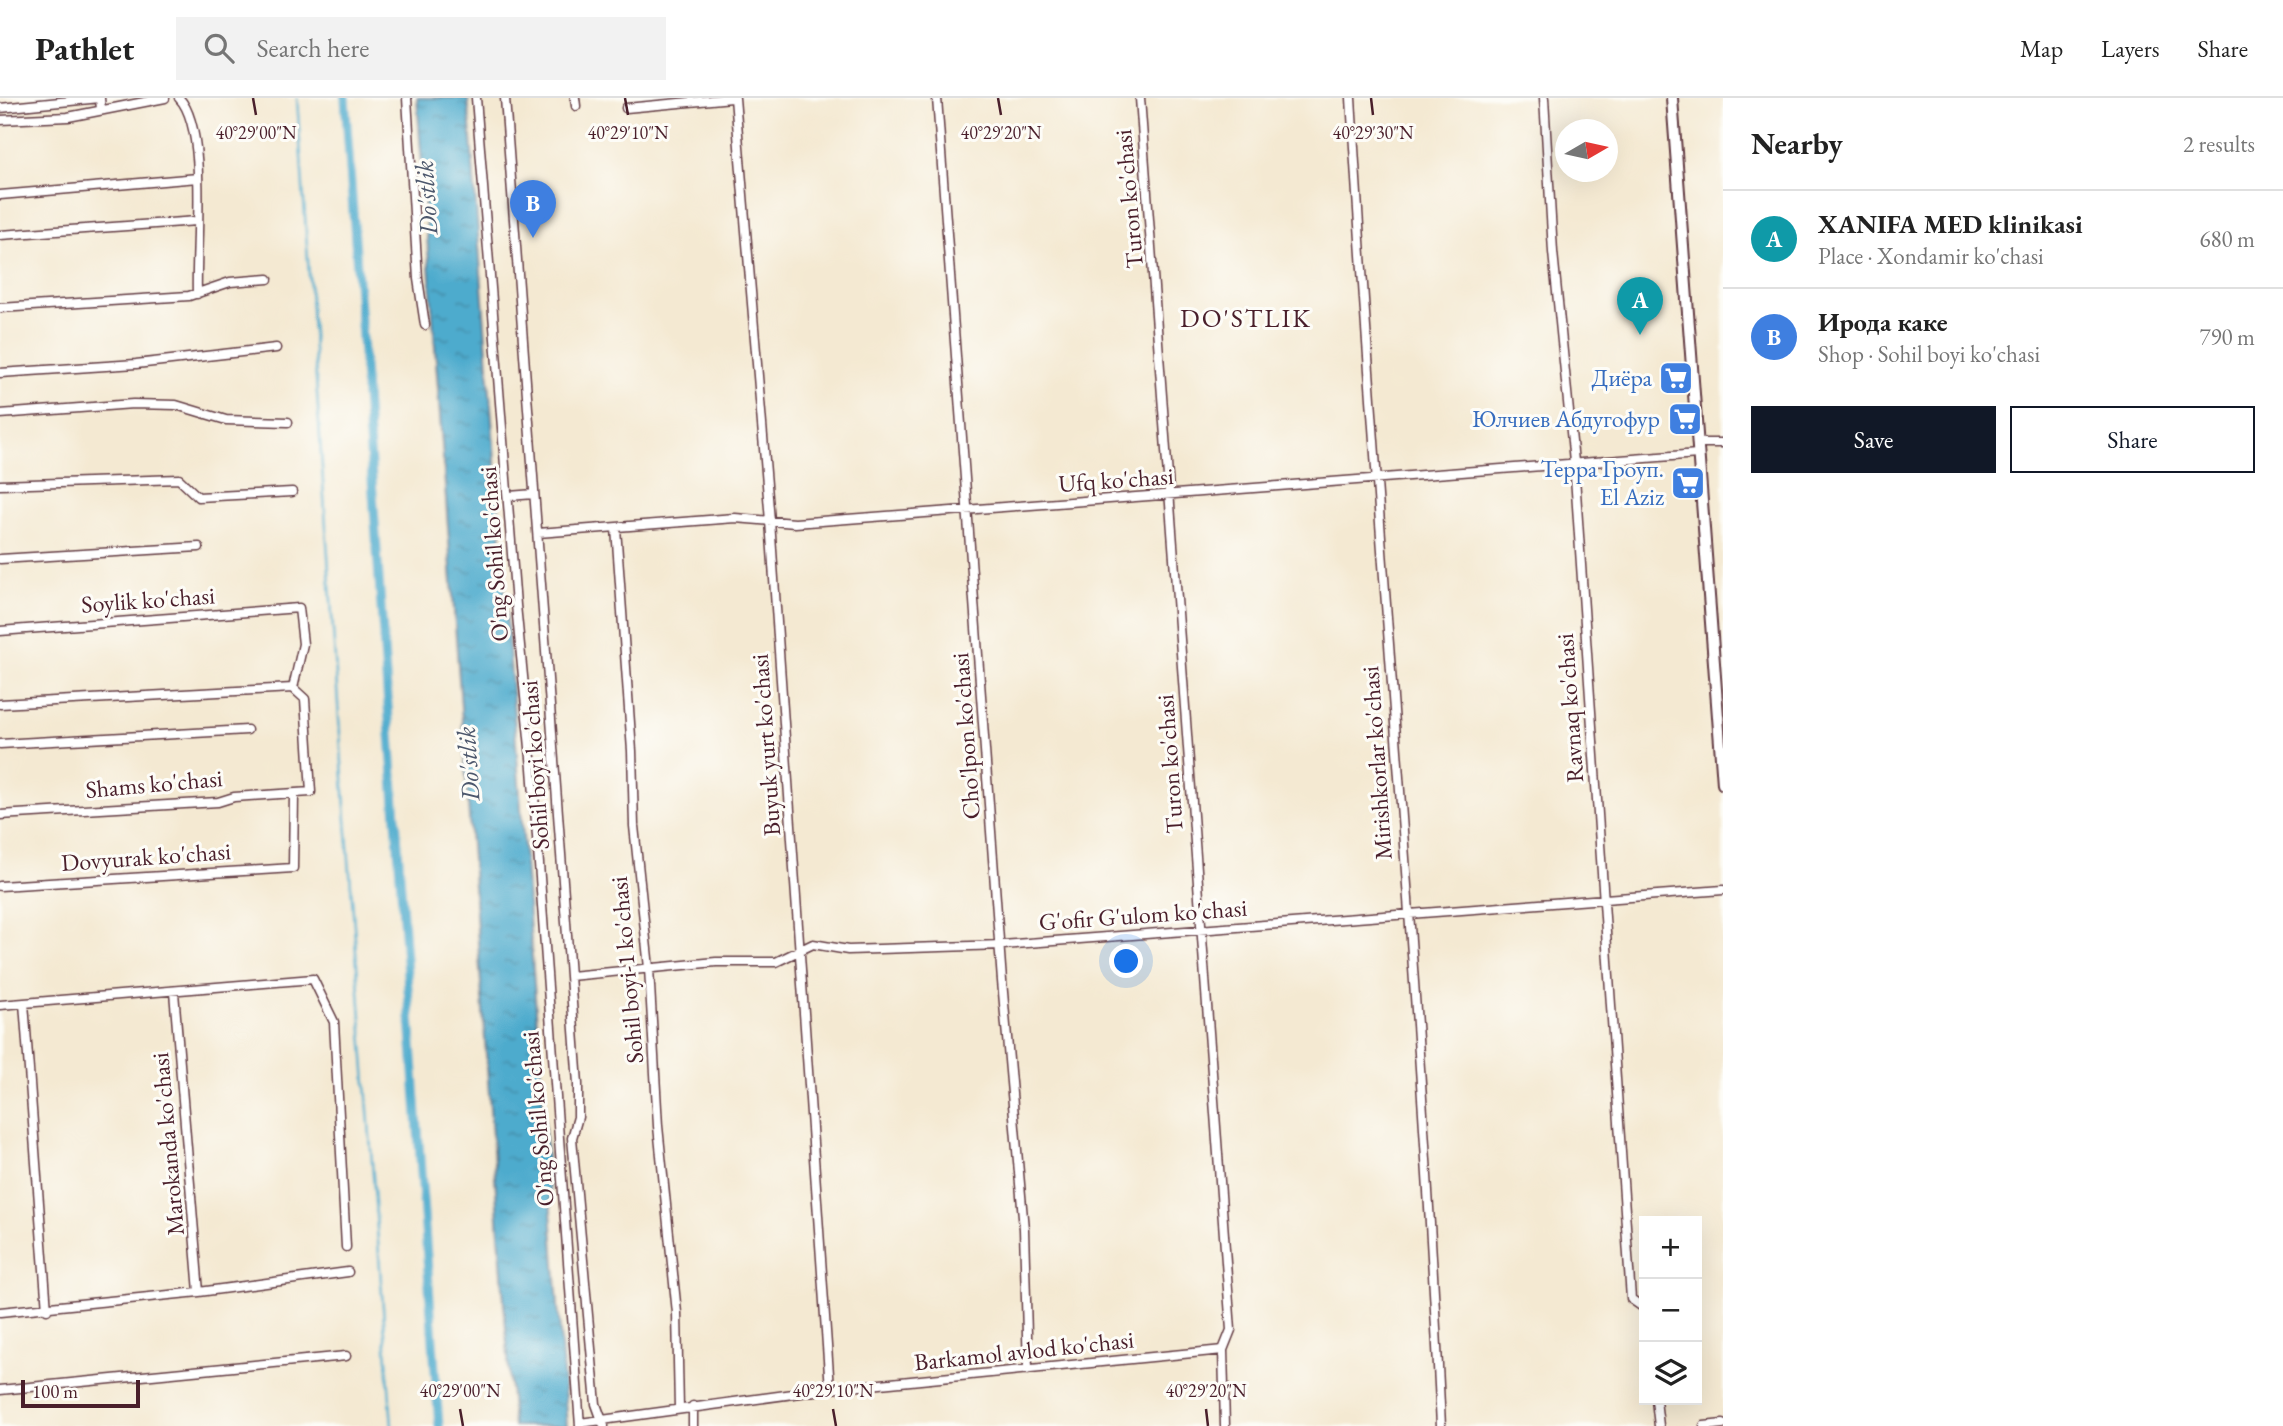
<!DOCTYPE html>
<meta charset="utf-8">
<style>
body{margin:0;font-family:"EB Garamond",serif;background:#f2f2f2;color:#222}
.controls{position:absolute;right:21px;bottom:21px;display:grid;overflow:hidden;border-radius:0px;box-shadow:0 7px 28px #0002}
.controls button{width:63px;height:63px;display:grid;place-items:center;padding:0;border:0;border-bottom:2px solid #e0e0e0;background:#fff;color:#222;font:35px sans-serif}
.compass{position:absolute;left:1555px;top:21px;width:63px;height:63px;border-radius:50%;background:#fff;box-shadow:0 7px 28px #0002;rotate:81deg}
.scale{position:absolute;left:21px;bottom:18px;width:119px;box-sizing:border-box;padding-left:7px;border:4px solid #4a1f2b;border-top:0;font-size:19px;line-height:24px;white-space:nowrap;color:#4a1f2b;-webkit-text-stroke:5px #fdfcf7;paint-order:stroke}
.you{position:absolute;left:1127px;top:864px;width:24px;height:24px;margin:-18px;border:5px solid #fff;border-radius:50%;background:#1a73e8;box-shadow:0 0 0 10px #1a73e833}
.badge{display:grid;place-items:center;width:46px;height:46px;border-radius:50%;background:#111827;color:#fff;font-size:23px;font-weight:700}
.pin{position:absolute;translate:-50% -58px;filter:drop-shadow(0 2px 4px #0008)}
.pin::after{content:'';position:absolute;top:37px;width:24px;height:21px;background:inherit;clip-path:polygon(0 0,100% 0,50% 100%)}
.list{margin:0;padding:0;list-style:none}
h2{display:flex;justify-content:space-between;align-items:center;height:91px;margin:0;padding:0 28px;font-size:30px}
h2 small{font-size:23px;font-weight:400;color:#767676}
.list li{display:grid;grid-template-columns:46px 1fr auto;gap:21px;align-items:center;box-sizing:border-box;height:98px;padding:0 28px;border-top:2px solid #e0e0e0}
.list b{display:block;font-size:26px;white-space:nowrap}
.list p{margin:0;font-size:23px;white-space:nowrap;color:#767676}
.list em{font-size:23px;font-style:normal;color:#767676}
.actions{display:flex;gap:14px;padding:21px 28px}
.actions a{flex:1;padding:16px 0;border:2px solid #111827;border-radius:0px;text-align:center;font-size:24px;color:#111827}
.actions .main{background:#111827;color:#fff}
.icon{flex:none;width:38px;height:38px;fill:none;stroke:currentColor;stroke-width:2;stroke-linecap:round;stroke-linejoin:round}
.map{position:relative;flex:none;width:1723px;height:1328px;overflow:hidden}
header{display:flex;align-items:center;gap:42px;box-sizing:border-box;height:98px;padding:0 35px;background:#fff;border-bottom:2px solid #e0e0e0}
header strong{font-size:33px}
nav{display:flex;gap:38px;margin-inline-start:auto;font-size:24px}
.search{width:490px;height:63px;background:#f2f2f2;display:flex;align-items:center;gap:18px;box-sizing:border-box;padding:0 24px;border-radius:0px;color:#767676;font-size:26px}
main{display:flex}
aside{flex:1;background:#fff}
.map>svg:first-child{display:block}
.water{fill:url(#water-ripples);stroke:#4c657c;stroke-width:2}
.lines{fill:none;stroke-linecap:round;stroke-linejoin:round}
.stream{stroke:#4eabcd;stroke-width:2.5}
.canal{stroke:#4eabcd;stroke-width:9}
.minor-casing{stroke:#643d44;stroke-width:11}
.secondary-casing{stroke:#643d44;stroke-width:14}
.minor{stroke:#fff;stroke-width:8}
.secondary{stroke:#fff;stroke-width:10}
.ticks{fill:none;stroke:#4a1f2b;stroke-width:2.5}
.labels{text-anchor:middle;stroke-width:6;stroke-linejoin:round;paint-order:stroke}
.street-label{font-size:24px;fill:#4a1f2b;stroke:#fdfcf7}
.shop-label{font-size:24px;fill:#366cbe;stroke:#fdfcf7;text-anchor:end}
.water-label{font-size:26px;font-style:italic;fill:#4c576c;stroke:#fdfcf7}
.neighbourhood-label{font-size:26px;letter-spacing:2px;fill:#4a1f2b;stroke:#fdfcf7}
.ticks-label{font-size:18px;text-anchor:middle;fill:#4a1f2b;stroke:#fdfcf7;stroke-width:6;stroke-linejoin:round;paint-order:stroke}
</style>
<header>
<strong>Pathlet</strong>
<div class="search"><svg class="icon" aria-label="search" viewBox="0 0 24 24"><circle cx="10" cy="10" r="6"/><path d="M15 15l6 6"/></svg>Search here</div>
<nav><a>Map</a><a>Layers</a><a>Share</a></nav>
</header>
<main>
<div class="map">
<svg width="1723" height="1328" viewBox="0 0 1723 1328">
<defs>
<pattern id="water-ripples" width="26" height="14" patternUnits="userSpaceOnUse" patternTransform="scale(1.75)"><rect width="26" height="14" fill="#4eabcd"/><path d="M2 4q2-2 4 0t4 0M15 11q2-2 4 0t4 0" fill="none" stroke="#438ba7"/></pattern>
</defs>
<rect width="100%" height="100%" fill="#fdfcf7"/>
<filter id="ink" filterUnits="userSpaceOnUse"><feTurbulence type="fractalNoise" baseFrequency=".0143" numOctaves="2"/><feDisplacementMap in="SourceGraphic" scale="14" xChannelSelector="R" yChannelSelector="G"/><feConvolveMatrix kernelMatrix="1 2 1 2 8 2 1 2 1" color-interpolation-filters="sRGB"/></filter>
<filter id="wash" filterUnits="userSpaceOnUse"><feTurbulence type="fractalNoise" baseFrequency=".00686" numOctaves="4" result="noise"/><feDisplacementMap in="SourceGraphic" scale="28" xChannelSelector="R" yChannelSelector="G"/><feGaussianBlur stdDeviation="1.57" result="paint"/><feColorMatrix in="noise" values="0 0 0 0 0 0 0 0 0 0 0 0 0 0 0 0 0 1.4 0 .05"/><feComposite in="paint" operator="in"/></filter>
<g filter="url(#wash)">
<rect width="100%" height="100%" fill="#f4e9d2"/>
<path class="water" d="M417 0H468L567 1328H513Z"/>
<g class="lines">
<path class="stream" d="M297 0 345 709 392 1328"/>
<path class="canal" d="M345 0 439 1328"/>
</g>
</g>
<g filter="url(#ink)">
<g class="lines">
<g class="minor-casing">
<path id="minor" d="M179 0C209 31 195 150 197 196
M407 0 418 181 425 227
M476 0 516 507 532 670 580 1328
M505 0 578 986V1019L572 1040 596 1306 604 1328
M575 0 576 8
M735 0 770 423 830 1291
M937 0 1002 883 1024 1131 1028 1272
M1140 0 1231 1232 1223 1252 1225 1328
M1351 0C1377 443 1420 885 1441 1328
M1544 0 1553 154 1574 364 1631 1201 1644 1210
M0 10 100 0 101 12
M626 10 732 0
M0 22 68 19 165 0
M0 97 198 80
M0 137 197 123
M0 210 189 198 230 184 268 181
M0 275 136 266 276 250
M0 316 133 306 176 307 226 322 288 324
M1697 345H1723
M0 387 179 381 198 399 292 394
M509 398 534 396
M616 430 632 653 634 728 649 870 658 1028 677 1215 679 1311
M538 435 735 420 795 425 1698 356
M0 461 199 449
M0 533 299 510 303 546 293 590 305 601 311 694 234 699 218 704 0 717
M0 606 293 590
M0 646 247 632
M0 788 293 770 294 696
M570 878 716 864H776L813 846 848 852 1002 847 1723 792
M174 894 199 1194
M24 905 47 1212
M0 907 313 881 334 924 346 1149
M0 1214 199 1194 348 1174
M0 1292 346 1258
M1656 1302 1659 1328
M693 1308V1328
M580 1325 830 1291 1223 1252
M1704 1328 1723 1326"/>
</g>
<g class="secondary-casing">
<path id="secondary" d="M1672 0 1723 686"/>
</g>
<use href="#minor" class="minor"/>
<use href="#secondary" class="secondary"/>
</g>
</g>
<path class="ticks" d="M253 0 256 17M625 0 628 17M998 0 1001 17M1371 0 1373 17M460 1311 463 1328M833 1311 836 1328M1206 1311 1208 1328"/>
<defs>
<g id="supermarket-square" transform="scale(1.75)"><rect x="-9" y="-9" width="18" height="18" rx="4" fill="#3f7fe0" stroke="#fdfcf7"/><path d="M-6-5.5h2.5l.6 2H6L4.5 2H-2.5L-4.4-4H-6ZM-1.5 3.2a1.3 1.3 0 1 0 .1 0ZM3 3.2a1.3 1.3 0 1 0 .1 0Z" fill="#fff"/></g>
</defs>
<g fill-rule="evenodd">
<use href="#supermarket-square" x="1676" y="280"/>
<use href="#supermarket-square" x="1685" y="321"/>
<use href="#supermarket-square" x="1688" y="385"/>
</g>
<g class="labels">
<g class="street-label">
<text transform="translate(1129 101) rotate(-95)" y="8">Turon ko'chasi</text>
<text transform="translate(1116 382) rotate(-4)" y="8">Ufq ko'chasi</text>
<text transform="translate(494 456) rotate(-94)" y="8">O'ng Sohil ko'chasi</text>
<text transform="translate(148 502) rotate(-4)" y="8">Soylik ko'chasi</text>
<text transform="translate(1570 610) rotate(-94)" y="8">Ravnaq ko'chasi</text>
<text transform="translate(966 638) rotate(-94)" y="8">Cho'lpon ko'chasi</text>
<text transform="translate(766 647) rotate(-94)" y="8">Buyuk yurt ko'chasi</text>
<text transform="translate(1377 665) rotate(-94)" y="8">Mirishkorlar ko'chasi</text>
<text transform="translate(1170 666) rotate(-94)" y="8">Turon ko'chasi</text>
<text transform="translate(535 667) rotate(-94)" y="8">Sohil boyi ko'chasi</text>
<text transform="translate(154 686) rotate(-5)" y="8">Shams ko'chasi</text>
<text transform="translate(146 759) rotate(-4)" y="8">Dovyurak ko'chasi</text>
<text transform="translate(1143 817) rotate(-4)" y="8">G'ofir G'ulom ko'chasi</text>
<text transform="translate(627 872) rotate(-95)" y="8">Sohil boyi-1 ko'chasi</text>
<text transform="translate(538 1021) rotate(-95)" y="8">O'ng Sohil ko'chasi</text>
<text transform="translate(168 1046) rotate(-95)" y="8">Marokanda ko'chasi</text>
<text transform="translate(1024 1253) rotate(-6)" y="8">Barkamol avlod ko'chasi</text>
</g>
<g class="shop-label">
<text x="1652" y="288">Диёра</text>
<text x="1660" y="329">Юлчиев Абдугофур</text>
<text x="1664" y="379">Терра Гроуп.<tspan x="1664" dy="28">El Aziz</tspan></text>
</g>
<g class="water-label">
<text transform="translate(426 100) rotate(-94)" y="9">Do'stlik</text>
<text transform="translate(468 666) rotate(-94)" y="9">Do'stlik</text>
</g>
<g class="neighbourhood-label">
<text x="1246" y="229">DO'STLIK</text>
</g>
</g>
<g class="ticks-label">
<text x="256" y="41">40°29'00"N</text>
<text x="628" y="41">40°29'10"N</text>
<text x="1001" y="41">40°29'20"N</text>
<text x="1373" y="41">40°29'30"N</text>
<text x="460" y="1299">40°29'00"N</text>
<text x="833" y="1299">40°29'10"N</text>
<text x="1206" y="1299">40°29'20"N</text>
</g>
</svg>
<div class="controls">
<button>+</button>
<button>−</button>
<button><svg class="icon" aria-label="layers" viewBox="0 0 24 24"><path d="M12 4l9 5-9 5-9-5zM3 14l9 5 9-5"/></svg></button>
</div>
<svg class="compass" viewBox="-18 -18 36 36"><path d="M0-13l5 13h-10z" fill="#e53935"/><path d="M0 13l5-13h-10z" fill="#767676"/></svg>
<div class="scale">100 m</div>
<div class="you"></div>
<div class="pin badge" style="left:1640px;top:237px;background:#0f9aa8">A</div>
<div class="pin badge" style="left:533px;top:140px;background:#3f7fe0">B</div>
</div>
<aside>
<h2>Nearby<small>2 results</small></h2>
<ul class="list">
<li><span class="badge" style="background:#0f9aa8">A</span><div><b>XANIFA MED klinikasi</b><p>Place · Xondamir ko'chasi</p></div><em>680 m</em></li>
<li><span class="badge" style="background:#3f7fe0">B</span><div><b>Ирода каке</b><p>Shop · Sohil boyi ko'chasi</p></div><em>790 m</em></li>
</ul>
<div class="actions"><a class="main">Save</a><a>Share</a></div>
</aside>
</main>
